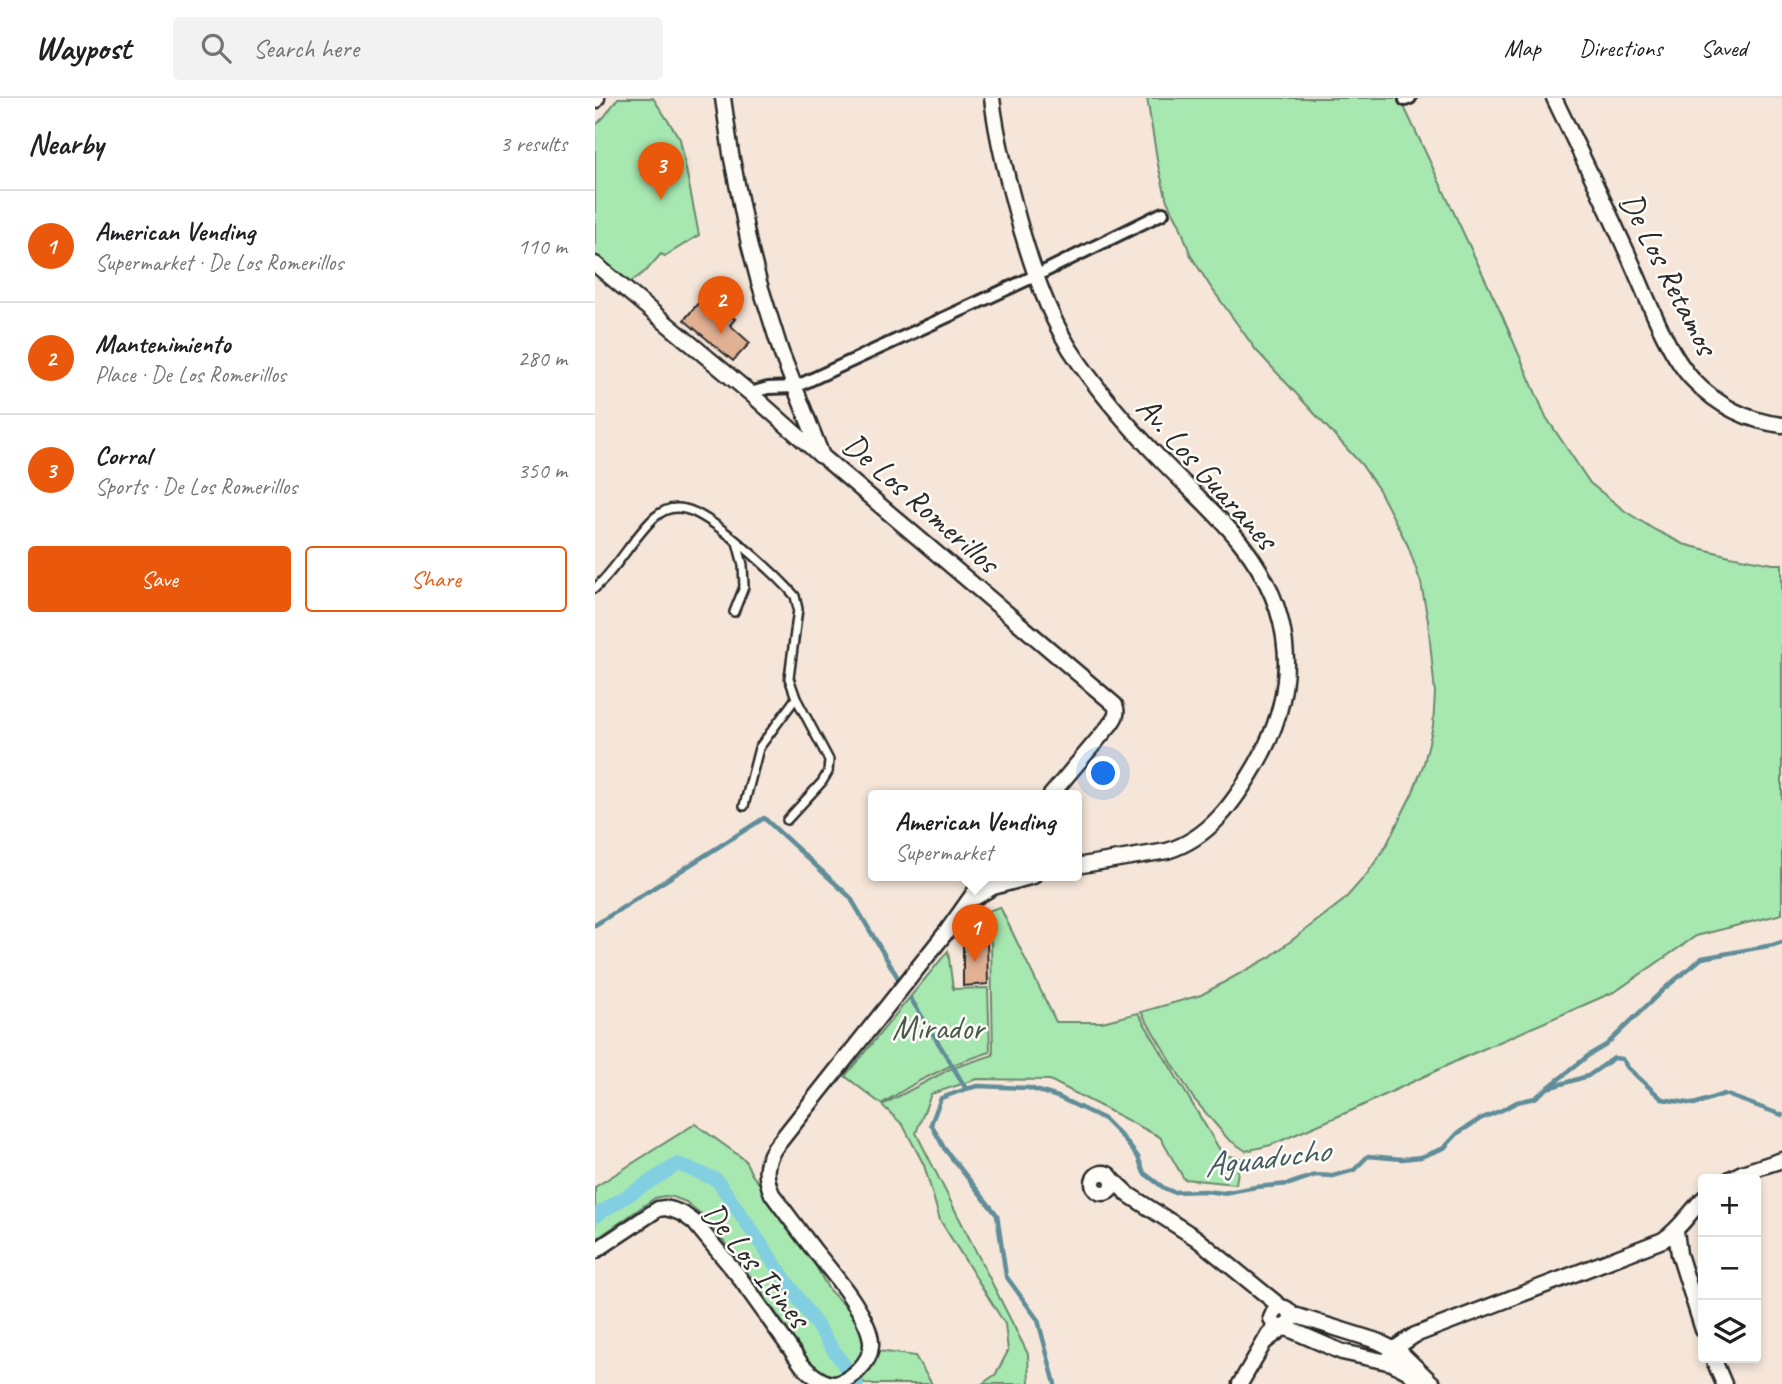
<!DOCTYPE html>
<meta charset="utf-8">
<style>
body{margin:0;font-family:Caveat,sans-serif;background:#f2f2f2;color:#202124}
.controls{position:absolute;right:21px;bottom:21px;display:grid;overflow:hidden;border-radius:7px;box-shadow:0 4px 10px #0003}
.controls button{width:63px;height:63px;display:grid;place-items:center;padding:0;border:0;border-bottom:2px solid #e0e0e0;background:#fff;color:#202124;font:35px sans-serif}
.you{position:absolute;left:509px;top:676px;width:24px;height:24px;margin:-18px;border:5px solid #fff;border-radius:50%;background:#1a73e8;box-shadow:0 0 0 10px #1a73e833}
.badge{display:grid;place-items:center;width:46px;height:46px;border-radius:50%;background:#ea580c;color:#fff;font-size:23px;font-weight:700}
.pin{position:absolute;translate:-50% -58px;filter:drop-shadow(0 2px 4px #0008)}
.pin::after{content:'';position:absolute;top:37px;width:24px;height:21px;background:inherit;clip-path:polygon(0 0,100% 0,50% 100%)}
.popup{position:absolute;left:273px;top:692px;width:214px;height:91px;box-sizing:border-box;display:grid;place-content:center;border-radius:7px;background:#fff;filter:drop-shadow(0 2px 5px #0005);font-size:23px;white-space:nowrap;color:#757577}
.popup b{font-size:26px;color:#202124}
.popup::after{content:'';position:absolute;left:50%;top:100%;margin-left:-14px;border:14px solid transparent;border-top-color:#fff}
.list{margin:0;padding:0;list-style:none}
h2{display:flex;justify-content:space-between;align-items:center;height:91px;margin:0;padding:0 28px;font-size:30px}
h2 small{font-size:23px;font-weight:400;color:#757577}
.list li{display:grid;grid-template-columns:46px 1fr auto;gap:21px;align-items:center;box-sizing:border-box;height:112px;padding:0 28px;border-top:2px solid #e0e0e0}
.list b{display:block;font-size:26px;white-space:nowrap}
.list p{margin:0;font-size:23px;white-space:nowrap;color:#757577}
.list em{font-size:23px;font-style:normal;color:#757577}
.actions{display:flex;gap:14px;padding:21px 28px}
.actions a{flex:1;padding:16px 0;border:2px solid #ea580c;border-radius:7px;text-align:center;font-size:24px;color:#ea580c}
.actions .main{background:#ea580c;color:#fff}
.icon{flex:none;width:38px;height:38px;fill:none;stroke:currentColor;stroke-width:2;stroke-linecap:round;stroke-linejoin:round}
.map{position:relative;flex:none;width:1187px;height:1286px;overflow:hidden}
header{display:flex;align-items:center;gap:42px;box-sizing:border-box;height:98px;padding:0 35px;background:#fff;border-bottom:2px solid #e0e0e0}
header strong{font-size:33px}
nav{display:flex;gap:38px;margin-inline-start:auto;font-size:24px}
.search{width:490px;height:63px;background:#f2f2f2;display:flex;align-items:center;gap:18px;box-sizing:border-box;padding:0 24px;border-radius:7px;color:#757577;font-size:26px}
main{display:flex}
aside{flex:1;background:#fff}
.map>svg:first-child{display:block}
.green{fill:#a7e7b0;stroke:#69896e;stroke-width:2}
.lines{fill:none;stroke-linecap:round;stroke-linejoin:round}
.stream{stroke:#608d99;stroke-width:4.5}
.canal{stroke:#83cfe2;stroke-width:14}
.building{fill:#e2b194;stroke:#2b2b2b;stroke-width:2}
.service-casing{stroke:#2b2b2b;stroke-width:12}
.pedestrian-casing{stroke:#2b2b2b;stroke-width:16}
.minor-casing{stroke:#2b2b2b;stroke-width:19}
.service{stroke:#fdfcf7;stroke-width:7}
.pedestrian{stroke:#fdfcf7;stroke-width:10}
.minor{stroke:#fdfcf7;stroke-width:14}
.labels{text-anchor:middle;stroke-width:5;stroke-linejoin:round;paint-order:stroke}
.street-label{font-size:33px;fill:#2b2b2b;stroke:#fdfcf7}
.park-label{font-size:33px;fill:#4a5a4c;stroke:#fdfcf7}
.water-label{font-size:35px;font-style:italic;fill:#455c62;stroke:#fdfcf7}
</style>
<header>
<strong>Waypost</strong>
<div class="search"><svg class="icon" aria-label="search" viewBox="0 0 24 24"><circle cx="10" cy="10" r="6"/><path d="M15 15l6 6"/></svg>Search here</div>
<nav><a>Map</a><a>Directions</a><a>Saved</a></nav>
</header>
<main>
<aside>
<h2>Nearby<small>3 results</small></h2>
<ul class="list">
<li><span class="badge">1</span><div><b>American Vending</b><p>Supermarket · De Los Romerillos</p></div><em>110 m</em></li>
<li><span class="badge">2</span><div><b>Mantenimiento</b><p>Place · De Los Romerillos</p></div><em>280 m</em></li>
<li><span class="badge">3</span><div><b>Corral</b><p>Sports · De Los Romerillos</p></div><em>350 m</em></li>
</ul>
<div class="actions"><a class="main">Save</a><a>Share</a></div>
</aside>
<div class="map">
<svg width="1187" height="1286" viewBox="0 0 1187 1286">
<rect width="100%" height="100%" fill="#f5e6d9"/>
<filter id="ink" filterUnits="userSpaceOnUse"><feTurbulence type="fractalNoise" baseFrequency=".0143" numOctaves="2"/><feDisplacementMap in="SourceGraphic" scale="14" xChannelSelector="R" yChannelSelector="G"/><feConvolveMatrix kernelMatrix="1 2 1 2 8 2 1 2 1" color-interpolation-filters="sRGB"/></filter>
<g filter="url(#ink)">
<path class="green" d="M23 0H58L85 41 104 137 70 158 66 156 52 172 33 186 0 159V28L9 19Z
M552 0H805L906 215 951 319 995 385 1030 413 1060 432 1088 446 1135 458 1178 466H1187V816L1101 838 1021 893 870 959 760 1011 676 1047 651 1053 633 1041 598 1000 546 914 606 897 675 859 749 802 772 776 791 748 818 694 829 665 838 628 840 595 833 523 826 485 813 448 784 392 766 366 661 252 615 188 596 158 584 125 572 103 563 67Z
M405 809 461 924H507L543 915 628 1057 645 1060 641 1086 589 1081 565 1039 455 982 382 981 336 996 321 1035 433 1256 434 1286H387L401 1276 413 1253 410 1226 345 1122 329 1067 308 1027 287 1007 355 971 398 957 396 844 390 814Z
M353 853 358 891 393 890 395 954 357 967 322 984 286 1006 250 978Z
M100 1026 150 1062 157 1077 164 1085 175 1104 212 1152 234 1192 263 1221 271 1247 262 1268 246 1279 235 1280 223 1273 203 1251 193 1232 143 1161 106 1116 91 1104 78 1099 69 1098 60 1100 0 1142V1089Z
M283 1253 320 1258 337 1286H270L265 1279 276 1269Z"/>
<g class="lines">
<path class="stream" d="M0 827 169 720 255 799 303 880
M316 901 357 967 371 991 346 1000 336 1026 349 1050 402 1117 411 1178 443 1222 460 1286
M956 989 993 978 1019 960 1027 961 1033 970 1067 1001 1099 1006 1129 996 1187 1017
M371 991 383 988 434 990 463 999 509 1021 528 1040 543 1059 549 1075 569 1090 578 1094 610 1093 628 1095 661 1089 694 1086 720 1077 738 1078 759 1072 773 1058 807 1061 826 1059 849 1050 863 1035 885 1021 907 1012 922 1004 940 1000 994 957 1011 947 1070 890 1107 860 1178 847 1187 844"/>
<path class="canal" d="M0 1118 83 1066 122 1082 262 1286"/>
</g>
<path class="building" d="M105 203 116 212 121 206 140 221 135 227 155 245 138 263 89 222Z
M392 841 393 886 368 888V843Z"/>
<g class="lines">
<g class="service-casing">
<path id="service" d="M0 490C22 471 38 439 60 419 69 411 78 408 90 411 116 416 181 476 200 498L203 511 194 580 201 600 234 662 233 674 227 684 192 722
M139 514 149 489 148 467 142 444
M149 708 164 650 201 600"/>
</g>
<g class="pedestrian-casing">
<path id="pedestrian" d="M810 2 815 0
M155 295 173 290 200 289 440 178 568 115"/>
</g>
<g class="minor-casing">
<path id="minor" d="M128 0 136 56 154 146 164 184 186 254 227 358 520 607C524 616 519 621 514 628L455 698
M397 0C402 42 413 83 424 124 437 168 451 212 475 251 502 293 535 330 569 365 595 392 623 416 646 445 701 515 705 591 661 667 640 703 615 740 572 753L481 768
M959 0C983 50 1007 99 1030 150 1048 188 1070 253 1098 282 1122 307 1153 323 1187 327
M0 3 2 0
M0 166 155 295 226 358
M381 799 398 789 438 778
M498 1085a10 10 0 1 1 20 0a10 10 0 1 1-20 0Z
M1135 1081 1147 1075 1187 1062
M518 1082 534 1097 601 1140 686 1209
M1081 1133 1084 1156 1108 1232
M0 1153 63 1111 70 1110 78 1112 88 1116 99 1124 142 1176 207 1267C216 1276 226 1285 238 1286
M696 1216V1223L688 1230 679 1227 676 1220 680 1211C687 1207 693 1210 696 1216L782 1243 806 1255 838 1286
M671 1243 688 1230 694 1231 747 1254 797 1265 812 1273 824 1283
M1118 1260 1129 1286
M792 1264 799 1251 820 1237 1068 1142C1085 1131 1094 1115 1108 1101
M241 1286C256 1281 275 1266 276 1248 278 1221 236 1173 219 1152 205 1134 191 1115 177 1096 170 1079 169 1067 179 1051L352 833 391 778
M645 1286 674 1236"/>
</g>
<use href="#service" class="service"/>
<use href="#pedestrian" class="pedestrian"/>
<use href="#minor" class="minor"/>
</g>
</g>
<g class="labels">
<g class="street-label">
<text transform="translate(1075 175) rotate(63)" y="12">De Los Retamos</text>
<text transform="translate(613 374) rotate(48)" y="12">Av. Los Guaranes</text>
<text transform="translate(327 404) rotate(41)" y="12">De Los Romerillos</text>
<text transform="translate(162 1166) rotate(51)" y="12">De Los Itines</text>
</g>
<g class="park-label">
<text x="343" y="941">Mirador</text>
</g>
<g class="water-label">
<text transform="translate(671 1059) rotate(-7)" y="12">Aguaducho</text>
</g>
</g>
</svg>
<div class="controls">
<button>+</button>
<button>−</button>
<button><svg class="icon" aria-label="layers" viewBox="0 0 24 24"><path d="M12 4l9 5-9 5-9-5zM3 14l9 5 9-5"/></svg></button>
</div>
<div class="you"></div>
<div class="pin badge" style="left:380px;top:864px">1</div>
<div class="popup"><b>American Vending</b>Supermarket</div>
<div class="pin badge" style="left:126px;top:236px">2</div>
<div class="pin badge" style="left:66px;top:102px">3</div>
</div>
</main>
